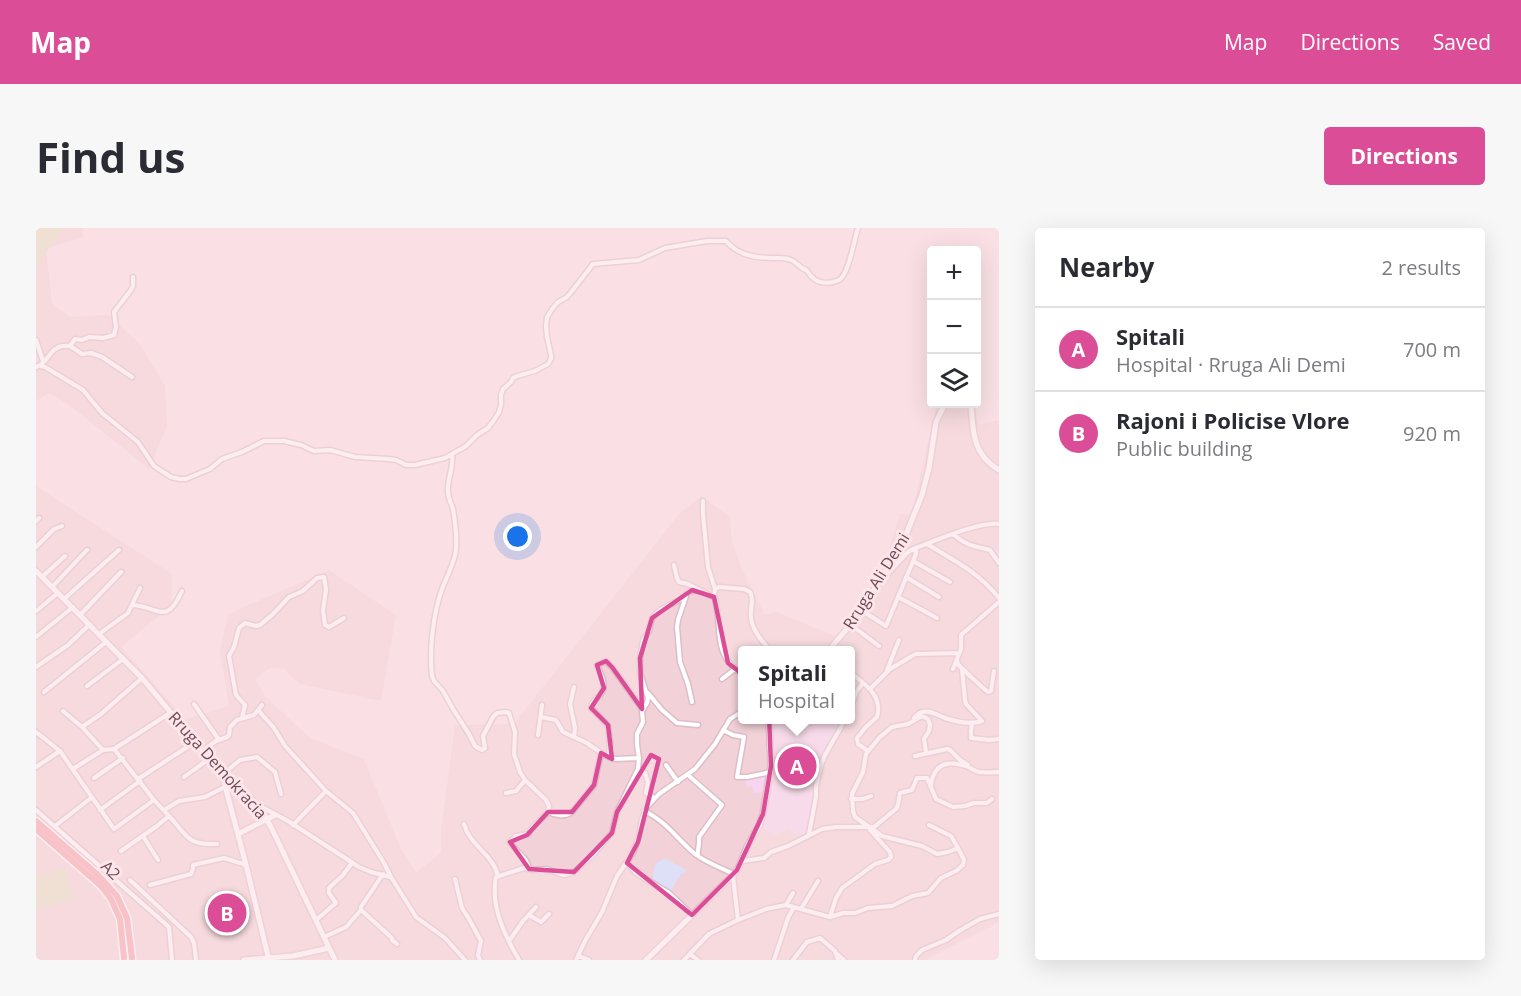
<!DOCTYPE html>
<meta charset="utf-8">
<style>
body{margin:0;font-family:"Open Sans",sans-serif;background:#f7f7f7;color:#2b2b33}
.controls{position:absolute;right:18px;top:18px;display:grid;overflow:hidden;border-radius:6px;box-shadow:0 6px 24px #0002}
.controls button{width:54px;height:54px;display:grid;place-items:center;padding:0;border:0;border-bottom:2px solid #e1e1e2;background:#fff;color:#2b2b33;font:30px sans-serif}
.you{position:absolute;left:482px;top:309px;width:21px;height:21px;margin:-15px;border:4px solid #fff;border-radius:50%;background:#1a73e8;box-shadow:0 0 0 9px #1a73e833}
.badge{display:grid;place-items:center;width:39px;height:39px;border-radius:50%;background:#db4e97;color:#fff;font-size:20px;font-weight:700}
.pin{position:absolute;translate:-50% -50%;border:3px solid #fff;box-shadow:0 2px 6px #0006}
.popup{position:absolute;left:702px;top:418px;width:117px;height:78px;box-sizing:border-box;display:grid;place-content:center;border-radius:6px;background:#fff;filter:drop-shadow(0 2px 4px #0005);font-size:20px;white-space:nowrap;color:#7c7c81}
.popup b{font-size:22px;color:#2b2b33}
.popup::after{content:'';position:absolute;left:50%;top:100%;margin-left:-12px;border:12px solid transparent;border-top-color:#fff}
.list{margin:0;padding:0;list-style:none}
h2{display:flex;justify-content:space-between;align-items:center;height:78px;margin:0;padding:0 24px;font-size:26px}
h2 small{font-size:20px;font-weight:400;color:#7c7c81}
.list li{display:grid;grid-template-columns:39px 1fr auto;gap:18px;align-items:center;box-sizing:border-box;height:84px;padding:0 24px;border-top:2px solid #e1e1e2}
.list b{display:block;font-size:22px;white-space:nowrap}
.list p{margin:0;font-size:20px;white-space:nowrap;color:#7c7c81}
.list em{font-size:20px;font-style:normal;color:#7c7c81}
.icon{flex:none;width:33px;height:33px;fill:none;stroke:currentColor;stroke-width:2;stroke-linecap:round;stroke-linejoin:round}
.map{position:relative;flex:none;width:963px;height:732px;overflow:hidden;border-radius:6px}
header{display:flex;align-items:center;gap:36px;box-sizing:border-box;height:84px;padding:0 30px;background:#db4e97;color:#fff}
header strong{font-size:28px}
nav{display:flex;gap:33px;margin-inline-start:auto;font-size:21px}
.intro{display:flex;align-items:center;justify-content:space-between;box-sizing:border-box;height:144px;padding:0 36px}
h1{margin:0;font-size:42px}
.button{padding:15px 27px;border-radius:6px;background:#db4e97;color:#fff;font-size:21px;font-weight:700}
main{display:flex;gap:36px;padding:0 36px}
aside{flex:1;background:#fff;border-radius:6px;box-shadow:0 6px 24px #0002}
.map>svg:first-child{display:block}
.residential{fill:#f2d2d8;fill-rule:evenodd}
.education{fill:#dde0f6}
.medical{fill:#f7d4f2}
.green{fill:#e5e0c1}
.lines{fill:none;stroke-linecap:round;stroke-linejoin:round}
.street-casing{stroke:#ddbdc6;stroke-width:7}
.secondary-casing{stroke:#e3bec8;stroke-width:8}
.primary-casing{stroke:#fff;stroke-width:9}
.street{stroke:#fff;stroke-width:4}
.secondary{stroke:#fff;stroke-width:5}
.primary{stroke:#f49da7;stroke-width:6}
.marked{fill:none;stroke:#db4e97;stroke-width:4.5;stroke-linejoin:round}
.labels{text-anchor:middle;stroke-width:6;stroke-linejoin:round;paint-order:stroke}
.street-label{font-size:16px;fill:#6e4a58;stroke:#fde6e9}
</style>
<header>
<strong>Map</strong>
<nav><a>Map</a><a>Directions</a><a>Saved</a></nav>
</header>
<div class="intro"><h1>Find us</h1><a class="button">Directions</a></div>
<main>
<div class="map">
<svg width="963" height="732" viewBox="0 0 963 732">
<rect width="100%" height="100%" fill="#fae0e4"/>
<path class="residential" d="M0 0H47L46 10 10 20 16 75 34 89 72 87 104 116 129 158 131 198 113 241 33 177 13 165 0 173Z
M901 176H939L942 197 963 192V694L892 730V732H0V258L136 346 135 378 85 419 150 491 193 478 184 424 192 386 293 342 360 387 345 473 264 456 248 441 234 440 219 451 229 468 274 510 328 531 365 621 380 644 405 625V602L419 497 478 496 642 287 665 268 694 289 696 314 706 341 729 387 741 384 801 409 838 368 864 286 875 287ZM707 422H815V492H707Z"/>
<path class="education" d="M628 630 650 642 648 646 646 645 643 650 642 651 634 664 616 652 619 636Z"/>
<path class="medical" d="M750 492H807L785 534 768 608 757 606 754 600 737 608 727 599 738 542 736 497 746 494Z
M728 547H731L727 564 719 565 716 558 711 559 709 551Z"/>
<path class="green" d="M0 0H29L0 37Z
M30 640 38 672 0 681V648Z"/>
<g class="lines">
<g class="street-casing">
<path id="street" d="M0 112 7 133
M34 118 46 126 55 125 66 129 96 149
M5 138 9 139 47 162 66 185 102 214 118 238 135 249 143 251H150L174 241 186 231 206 224 228 213H248L265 217 278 223 294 222 319 229 353 231 360 232 370 237H379L409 230 430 218 441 207 452 200 458 192 463 184 465 177V167L467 161 475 154 477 150 481 148 499 143 512 136 515 131V127L511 109 510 98 511 89 517 80 522 74 531 69 536 63 557 36 603 32 629 20 671 13H690C702 27 718 30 737 30 743 30 749 29 755 32 760 34 762 37 766 40 767 41 769 41 770 42 773 44 773 47 776 49 782 56 795 56 803 52 813 46 818 12 822 0
M0 139C15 134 12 116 34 118L39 111 46 112 53 109 67 110 78 107 80 99 78 84 95 62 97 58V49
M416 227C418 239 411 251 412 263 412 270 415 275 417 281 419 293 421 310 420 322 418 336 411 348 406 361 397 386 393 422 396 448L398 453 407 463 417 481 433 506 439 518 446 522 449 520 447 508 457 489 461 485 470 484 473 485 479 504 478 526 484 544 489 552 510 572 513 578 512 584 496 600 492 606 480 608 474 614C480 625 491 628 493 641
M667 273V286L672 339 679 361
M0 293 3 290
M918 307C931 318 938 318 954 322L963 335
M891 316C919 333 942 344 963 370
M0 319 18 301 26 298
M877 333 914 354
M638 337 641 350 643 354 652 356 679 370C687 399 675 428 707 446
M6 349 29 328
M870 349 903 369
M844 354 872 324 877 321C896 314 943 293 963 296
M16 359 51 322
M650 368 642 392 641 399 644 434 652 456 656 474
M678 369 679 361 683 359 708 361 714 364C718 372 715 375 715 383 713 399 725 412 734 422
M862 369 901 390
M28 371 83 322
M96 377C122 378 130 399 146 363
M825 382 850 398 880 326V323L877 322
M0 383 22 365
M44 387 85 344
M815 397 843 418
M63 406 92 385 104 360
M0 409 37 379
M921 431C921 432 921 434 922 436 923 438 948 461 952 464L955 463 958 443
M0 439 32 417 53 397
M917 441 925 421V407L963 374
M851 442 863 412
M815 445C830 457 847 468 841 489L830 499 821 510 822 516 832 523
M686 451 699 441
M51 458 87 431
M538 459 534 476 539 500 538 509
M834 461 854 441 876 428 880 426 923 425
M8 464 70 414
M612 465 626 482 641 495 662 497
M158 476 183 512
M815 479 820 464 827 455
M222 482 238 500 249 518 290 563 317 585 348 635 355 649 380 689 409 710 429 732
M27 483 46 499 67 522
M505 489 520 492 527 504 551 515 568 527 579 531 603 530
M206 490 209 477 200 467 193 428 198 419 203 400 209 395 220 398 224 397 237 386 253 369 267 363 281 350 288 349 290 361 287 383 289 397 293 399 308 390
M878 490C881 487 882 485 886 484 893 482 902 487 909 490 921 494 935 497 946 493L930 476 929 472 926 441
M936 495 935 503V510L953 512 963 511
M46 499 65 486 106 450
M687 502 697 507 708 509 701 549H711L735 544
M0 504 24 523 78 601 118 572
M502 507 506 477
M78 521 134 485
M166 523 180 513 191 509 193 507 194 499 201 492 218 487 226 477
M890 524 888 511 893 503 894 497 892 491 886 488 872 496 856 499 843 510 830 526 827 544 816 566 817 583 819 589 846 608 886 618 901 626 912 624 922 620 915 608 893 597
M879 528 911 521 914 522 924 532 932 537
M573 529 574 514 572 498 555 480C556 473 559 472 564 467 572 458 565 447 561 437L570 433 576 439 607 482
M630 537 642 554
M0 539 24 523
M37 541 67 522 78 521 118 572 133 588 121 598 85 623
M187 546 204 532 221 529 239 544 245 566
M652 547 686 577 663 609C664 616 661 621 662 627
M148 549 173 531
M58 550 87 530
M102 551 159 514
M895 557C898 536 910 532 930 538 935 540 938 543 943 544 950 545 957 544 963 544
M470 565 480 563 489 552
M618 570 610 565 612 554 609 545 602 541 603 530 601 517V506L607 494 606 483 611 475 612 470 604 445V430L607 412 613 403 616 390 624 382 647 370 653 363 663 362
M815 571H827L835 568
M222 577 252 593 323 639 335 644 354 649
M0 582 133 699 136 732
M64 582 104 553
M128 582 143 573 169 569 197 555
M608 583C629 592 642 612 659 626 671 635 685 640 698 646
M512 584C520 587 528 590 536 584L558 557 565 525
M133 588C152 608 150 617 181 616
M428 596C433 617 457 626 462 648
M257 597 290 563
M19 598 55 570
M773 606 780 569V558L785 537 789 527 809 492
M107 608 122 632
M706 633 728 630 735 624 752 618 786 601 800 599H838L860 581 862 577 864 565 876 562 881 550H891L900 571 917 579 929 578 938 575H951L956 571
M591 635 600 645 633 665 656 687
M697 648 702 692
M419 651 426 680 433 691 445 713 442 727 444 732
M94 652 155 709 158 715 160 732
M114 657 155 646 157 641V637L188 630 210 637
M750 677 757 665
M765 681 782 653
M325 682 356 710V712L361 716
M493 687 505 694 513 686
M794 689 800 670 806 660 839 636 852 632 855 629 854 624 834 602
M280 692 300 675 293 665V660L307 647 316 635
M288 709 310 699 325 682V679L347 646
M473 713 487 693 500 679
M654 726 662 732
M801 726 808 732
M542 728 553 732
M483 732C469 708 454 678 460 649L488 640 497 642 510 641 528 647 538 644 557 627 576 605 581 584 602 541
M540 732 549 713 566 684 581 648 597 625 603 608 606 591 611 579 623 566 659 541 679 516 694 491 707 483
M648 732 673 706 702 692 730 681 750 677 794 689 807 685H819L832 680 856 678 876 668 892 665 905 650 920 643 927 637 928 632 922 620
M738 732 752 690 758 679
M757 732 771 714 784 710 799 723 802 732
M879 732 880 728 886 722 910 712 923 703 944 691 963 686"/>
</g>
<g class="secondary-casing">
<path id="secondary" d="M935 176C937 203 936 226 963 242
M0 343 106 450 186 546C206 560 224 578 235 599L299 732
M793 422 820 390 865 319 886 267 893 240 900 194 909 176
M186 546 210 637 233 732
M202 606 239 587
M208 732 257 728 293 720
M610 732 697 647 703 639 712 617 723 598 727 586 735 538 733 492"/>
</g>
<g class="primary-casing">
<path id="primary" d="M0 593 62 647 81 668 91 690 96 730
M0 601 65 658 75 671 84 691 88 730"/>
</g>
<use href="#street" class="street"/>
<use href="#secondary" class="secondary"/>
<use href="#primary" class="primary"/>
</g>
<path d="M0 0H963V732H0ZM656 362 678 369 692 435 741 473 733 487 735 538 727 586 701 642 656 687 591 635 602 614 623 531 615 527 581 584 576 605 538 644 493 641 474 614 491 607 512 584H536L558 557 565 525 576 531 572 497 555 480 568 460 561 437 570 433 576 439 606 481 604 430 616 390Z" fill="#fae0e4" fill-opacity=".55" fill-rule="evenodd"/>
<path class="marked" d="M656 362 678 369 692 435 741 473 733 487 735 538 727 586 701 642 656 687 591 635 602 614 623 531 615 527 581 584 576 605 538 644 493 641 474 614 491 607 512 584H536L558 557 565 525 576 531 572 497 555 480 568 460 561 437 570 433 576 439 606 481 604 430 616 390Z"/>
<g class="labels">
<g class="street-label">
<text transform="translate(840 353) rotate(-58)" y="6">Rruga Ali Demi</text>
<text transform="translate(182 537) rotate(48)" y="6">Rruga Demokracia</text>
<text transform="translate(75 642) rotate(45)" y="6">A2</text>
</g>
</g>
</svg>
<div class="controls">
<button>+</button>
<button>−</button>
<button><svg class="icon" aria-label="layers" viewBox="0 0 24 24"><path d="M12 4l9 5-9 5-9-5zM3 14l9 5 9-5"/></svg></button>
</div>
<div class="you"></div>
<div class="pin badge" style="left:761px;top:538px">A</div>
<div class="popup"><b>Spitali</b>Hospital</div>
<div class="pin badge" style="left:191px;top:685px">B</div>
</div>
<aside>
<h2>Nearby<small>2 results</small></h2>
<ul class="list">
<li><span class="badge">A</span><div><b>Spitali</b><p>Hospital · Rruga Ali Demi</p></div><em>700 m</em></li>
<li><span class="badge">B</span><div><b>Rajoni i Policise Vlore</b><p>Public building</p></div><em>920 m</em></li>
</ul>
</aside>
</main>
